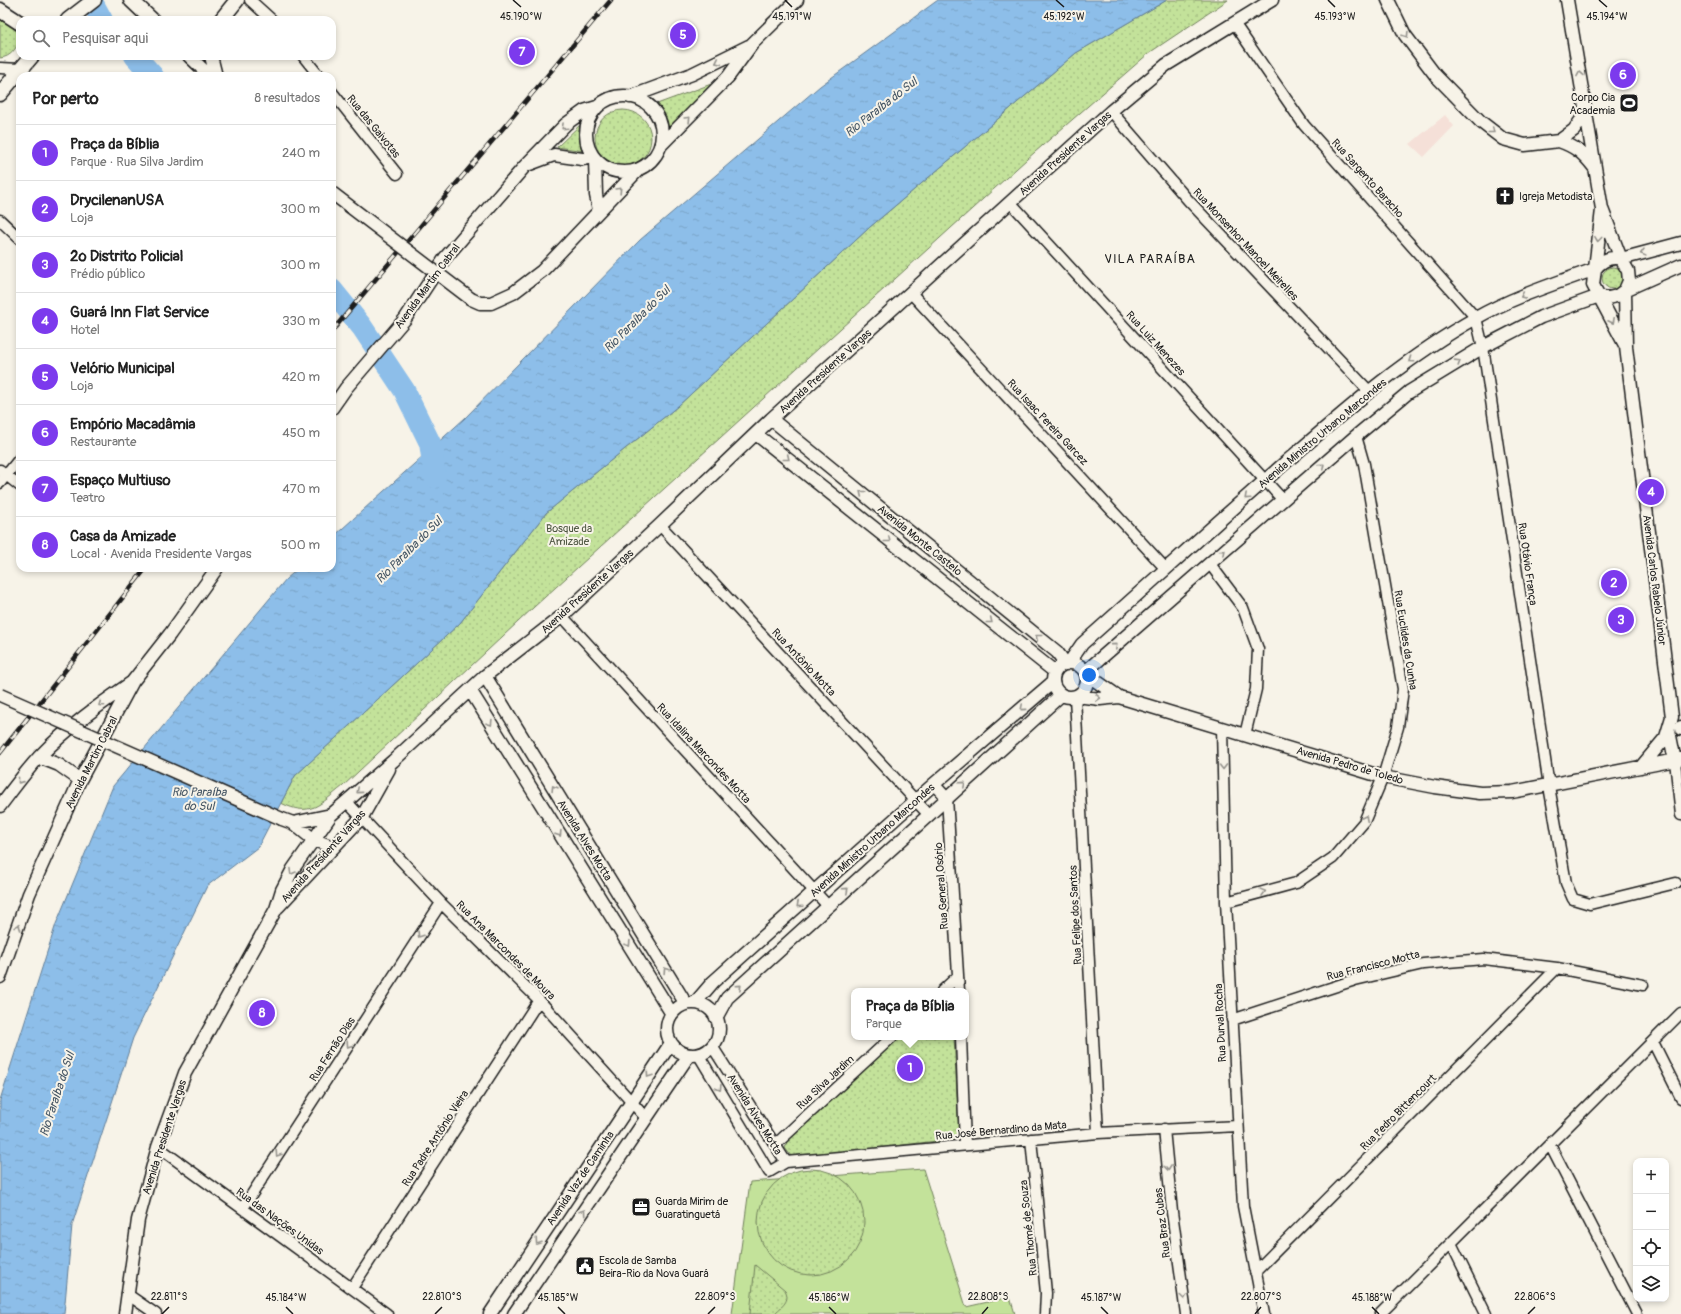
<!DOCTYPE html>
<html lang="pt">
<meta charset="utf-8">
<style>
body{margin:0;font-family:Pangolin,sans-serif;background:#f6f6f6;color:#222}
.controls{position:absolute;right:12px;bottom:12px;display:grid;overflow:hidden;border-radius:8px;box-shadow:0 2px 6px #0003}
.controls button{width:36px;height:36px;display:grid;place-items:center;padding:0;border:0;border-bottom:1px solid #e0e0e0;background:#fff;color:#222;font:20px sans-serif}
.you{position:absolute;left:1089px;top:675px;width:14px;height:14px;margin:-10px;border:3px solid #fff;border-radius:50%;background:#1a73e8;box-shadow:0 0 0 6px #1a73e833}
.badge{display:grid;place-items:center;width:26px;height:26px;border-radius:50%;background:#7c3aed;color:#fff;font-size:13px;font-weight:700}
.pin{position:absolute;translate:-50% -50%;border:2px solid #fff;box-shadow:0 1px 4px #0006}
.popup{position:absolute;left:851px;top:988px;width:118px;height:52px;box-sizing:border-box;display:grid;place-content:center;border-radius:8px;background:#fff;filter:drop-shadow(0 1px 3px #0005);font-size:13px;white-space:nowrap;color:#767676}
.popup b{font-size:15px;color:#222}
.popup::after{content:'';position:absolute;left:50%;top:100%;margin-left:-8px;border:8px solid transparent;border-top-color:#fff}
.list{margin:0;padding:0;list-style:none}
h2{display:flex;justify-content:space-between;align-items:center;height:52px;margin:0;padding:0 16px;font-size:17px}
h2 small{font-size:13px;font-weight:400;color:#767676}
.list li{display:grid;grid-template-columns:26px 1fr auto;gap:12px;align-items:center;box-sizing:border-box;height:56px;padding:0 16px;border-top:1px solid #e0e0e0}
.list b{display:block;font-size:15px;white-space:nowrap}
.list p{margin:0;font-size:13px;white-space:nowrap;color:#767676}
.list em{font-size:13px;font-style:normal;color:#767676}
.icon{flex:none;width:22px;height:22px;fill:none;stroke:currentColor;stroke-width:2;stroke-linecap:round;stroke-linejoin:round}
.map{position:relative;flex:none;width:1681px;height:1314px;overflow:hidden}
.search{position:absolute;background:#fff;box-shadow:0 2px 6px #0003;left:16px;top:16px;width:320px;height:44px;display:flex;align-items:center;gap:10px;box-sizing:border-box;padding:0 14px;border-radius:12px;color:#767676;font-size:15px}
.panel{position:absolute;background:#fff;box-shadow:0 2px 6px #0003;left:16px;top:72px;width:320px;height:500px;border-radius:12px}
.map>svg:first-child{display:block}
.built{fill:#f5e0d8}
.green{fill:#c3e29a;stroke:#707f5b}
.park{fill:url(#park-dots);stroke:#707f5b}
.water{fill:url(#water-ripples);stroke:#607d97}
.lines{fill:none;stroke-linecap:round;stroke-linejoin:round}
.river{stroke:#8dbee9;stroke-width:22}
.minor-casing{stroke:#1c1c1c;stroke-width:13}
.tertiary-casing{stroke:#1c1c1c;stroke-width:15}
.secondary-casing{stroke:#1c1c1c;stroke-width:17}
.minor{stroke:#f7f3e8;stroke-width:10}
.tertiary{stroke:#f7f3e8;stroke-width:12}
.secondary{stroke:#f7f3e8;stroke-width:14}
.rail-casing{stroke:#1c1c1c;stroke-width:4.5}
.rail{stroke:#f7f3e8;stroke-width:3;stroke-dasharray:9;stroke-linecap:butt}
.tertiary-bridge-casing{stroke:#1c1c1c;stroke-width:15;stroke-linecap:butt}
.tertiary-bridge{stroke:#f7f3e8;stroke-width:12}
.oneway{stroke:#94928c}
.ticks{fill:none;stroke:#1c1c1c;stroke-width:1.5}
.labels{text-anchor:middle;stroke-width:4;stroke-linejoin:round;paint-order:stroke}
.poi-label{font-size:11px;fill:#1c1c1c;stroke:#f7f3e8;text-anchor:start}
.street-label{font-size:11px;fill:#1c1c1c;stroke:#f7f3e8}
.park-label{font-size:11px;fill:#4e5742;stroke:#f7f3e8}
.water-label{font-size:12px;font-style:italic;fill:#445564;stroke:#f7f3e8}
.quarter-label{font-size:13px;letter-spacing:1px;fill:#1c1c1c;stroke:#f7f3e8}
.ticks-label{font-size:10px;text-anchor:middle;fill:#1c1c1c;stroke:#f7f3e8;stroke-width:4;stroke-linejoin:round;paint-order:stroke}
</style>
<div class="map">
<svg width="1681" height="1314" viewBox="0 0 1681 1314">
<defs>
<pattern id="park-dots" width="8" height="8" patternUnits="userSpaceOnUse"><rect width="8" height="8" fill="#c3e29a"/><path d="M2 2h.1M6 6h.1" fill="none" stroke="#a7c184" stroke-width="1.8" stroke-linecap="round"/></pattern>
<pattern id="water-ripples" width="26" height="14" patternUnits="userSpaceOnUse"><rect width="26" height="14" fill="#8dbee9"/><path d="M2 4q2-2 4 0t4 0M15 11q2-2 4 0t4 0" fill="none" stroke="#79a3c7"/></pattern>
</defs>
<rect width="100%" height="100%" fill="#f7f3e8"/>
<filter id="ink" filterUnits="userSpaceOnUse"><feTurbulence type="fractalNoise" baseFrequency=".025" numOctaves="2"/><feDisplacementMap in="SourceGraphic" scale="8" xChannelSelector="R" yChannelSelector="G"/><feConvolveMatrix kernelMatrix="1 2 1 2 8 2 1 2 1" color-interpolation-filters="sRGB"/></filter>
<g filter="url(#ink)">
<path class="built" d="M1445 115 1454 126 1424 157 1410 144Z"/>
<path class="green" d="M923 1169 966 1307 1010 1297 1015 1314H732L750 1182Z"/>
<path class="park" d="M1167 0H1228L1149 53 1027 159 534 607 343 786C320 804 311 818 281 803L295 776 460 623 546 513 678 406 870 227 1076 53Z
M0 16 14 25 20 39C16 49 11 57 0 58Z
M714 83 669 132 657 104Z
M595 138a28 28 0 1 1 56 0a28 28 0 1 1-56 0Z
M583 122 581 137 585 151 557 147Z
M1602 278a11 11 0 1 1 22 0a11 11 0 1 1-22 0Z
M897 1037H954L959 1133 954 1139 800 1157 791 1156 785 1148 788 1137Z
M758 1222a53 53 0 1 1 106 0a53 53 0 1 1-106 0Z
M755 1265 785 1290C791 1301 782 1306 774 1314H750Z"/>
<path class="water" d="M938 0H1167L1076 53 870 227 678 406 546 513 460 623 295 776 258 847 207 886 133 1038 72 1225 64 1314H0V1100L56 924 113 786 286 579 299 568H332V538L465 418 640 240 820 86Z"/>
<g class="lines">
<path class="river" d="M91 0 102 20
M135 56 153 76
M332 290 362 327 404 390 430 443 435 477"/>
<g class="minor-casing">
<path id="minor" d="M250 0 272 20
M1234 23 1304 125 1476 318 1483 347 1549 786 1566 883 1573 899 1590 904 1676 883
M303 56 319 76
M0 68 20 69
M332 92 397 174
M1111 111 1188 200 1368 390
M1010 202 1283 500
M0 220 20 239
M911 293 1166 569
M0 470 20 486
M0 483 20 458
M660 525 929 815
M1210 564 1243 608 1258 649 1256 689 1245 735
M562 616 828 906
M1075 697 1098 1133
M1222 728 1226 902 1243 1206 1264 1314
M1675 761 1681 815
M934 784 947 798 959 991
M347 802 441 903 539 1000 646 1118
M1226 902 1296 883 1333 858 1364 822 1383 777 1398 727 1403 689 1364 464 1356 436
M942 991 958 976
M1232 1020 1355 980 1423 964 1484 959 1557 968 1643 985
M961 1037 965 1145
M1653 1042 1681 1098
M712 1046 786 1162
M698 1054 769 1172 786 1162 1098 1133 1238 1126
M1164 1129 1172 1212 1186 1314
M1031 1139 1046 1293 1045 1314
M775 1145 892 1037
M1550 1145 1637 1314
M158 1147 387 1314
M243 1208 441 903
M1451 1243 1486 1314
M1255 1272 1557 968
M352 1288 539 1000
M127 1294 156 1314
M1380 1314 1681 1013"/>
</g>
<g class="tertiary-casing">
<path id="tertiary" d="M1388 0 1405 35 1436 76 1481 122 1503 139 1525 145 1559 141 1574 130 1586 113
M1567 0 1602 209 1621 259 1628 271 1629 281 1625 290 1626 347 1672 717 1666 737 1641 767
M189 56 210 76
M211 56 216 76
M586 134a38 38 0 1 1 76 0a38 38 0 1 1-76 0Z
M630 97 692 74 749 46
M1559 141C1576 147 1583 153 1594 167
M660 146 728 77 752 44 797 0
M595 159 596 195 599 210
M530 164 554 155 582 159 593 157
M1602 210 1593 285 1625 345
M471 299 480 303H491L513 293 542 271 638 170
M332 408 346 388 405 319 445 258 525 166 566 124 584 111 597 107
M771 419 1057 652 1066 664
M756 434 1055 672
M1053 680a17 17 0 1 1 34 0a17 17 0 1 1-34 0Z
M1069 663 1082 644C1150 584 1217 522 1286 462 1346 410 1406 357 1476 318 1513 297 1554 284 1595 269 1602 260 1610 256 1621 259L1681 243
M1085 672 1356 436 1409 392 1483 347 1541 317 1599 296 1608 298 1617 296 1625 290 1681 265
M1086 674 1119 697 1383 777 1435 787 1480 793 1512 792 1681 759
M485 676 686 1004
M470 690 672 1014
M1077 696 1100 699 1119 697
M1681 727V729
M1669 731 1675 761
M39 757 59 765 80 780
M0 806C13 789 26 771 40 756 67 728 99 705 131 683
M282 819 293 823 314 840 333 847
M293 823 331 815
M278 907 362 817 389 769
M0 977 29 894 80 780 133 681 170 634 217 568
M695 1003 713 982 934 784 1053 682
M667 1029a26 26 0 1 1 52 0a26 26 0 1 1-52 0Z
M716 1018 727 998 1061 695
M125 1314 138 1220 158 1147 185 1073 276 909 282 890 293 869 331 815 393 761 485 676 562 616 660 525 771 419 1111 111 1166 65 1272 0
M490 1314 671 1043
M514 1314 689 1055"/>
</g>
<g class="secondary-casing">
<path id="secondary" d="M131 0 152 20
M0 10 20 23
M68 20 94 0
M221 20 237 0
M0 94 32 56"/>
</g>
<use href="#minor" class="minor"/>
<use href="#tertiary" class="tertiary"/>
<use href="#secondary" class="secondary"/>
<g class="rail-casing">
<path id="rail" d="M332 331 611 0
M0 753 146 568"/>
</g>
<use href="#rail" class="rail"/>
<g class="tertiary-bridge-casing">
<path id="tertiary-bridge" d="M332 193 471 299
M0 695 282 819"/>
</g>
<use href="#tertiary-bridge" class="tertiary-bridge"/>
</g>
<defs><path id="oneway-chevron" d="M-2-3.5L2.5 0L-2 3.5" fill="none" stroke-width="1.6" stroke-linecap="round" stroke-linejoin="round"/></defs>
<g class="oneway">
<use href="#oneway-chevron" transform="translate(1406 35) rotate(58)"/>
<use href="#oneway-chevron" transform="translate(718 62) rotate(155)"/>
<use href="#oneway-chevron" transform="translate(1580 74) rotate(-100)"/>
<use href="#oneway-chevron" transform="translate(688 119) rotate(-45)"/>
<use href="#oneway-chevron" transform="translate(564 127) rotate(137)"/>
<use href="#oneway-chevron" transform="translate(1492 131) rotate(39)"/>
<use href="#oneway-chevron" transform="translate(619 190) rotate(-46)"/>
<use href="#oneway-chevron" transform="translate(1598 239) rotate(97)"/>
<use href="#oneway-chevron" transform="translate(1643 253) rotate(165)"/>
<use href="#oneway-chevron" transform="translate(1523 296) rotate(156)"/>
<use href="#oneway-chevron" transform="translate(1612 321) rotate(63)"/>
<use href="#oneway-chevron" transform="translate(1411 360) rotate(145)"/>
<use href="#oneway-chevron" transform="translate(1458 362) rotate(-32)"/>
<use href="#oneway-chevron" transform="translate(787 458) rotate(39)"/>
<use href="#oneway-chevron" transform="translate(1322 466) rotate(-41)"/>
<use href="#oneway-chevron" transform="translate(862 493) rotate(-141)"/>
<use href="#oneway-chevron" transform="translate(1247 497) rotate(138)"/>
<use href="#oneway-chevron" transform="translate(888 540) rotate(39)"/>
<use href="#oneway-chevron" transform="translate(1223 552) rotate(-41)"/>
<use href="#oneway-chevron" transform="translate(990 621) rotate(39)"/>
<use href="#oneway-chevron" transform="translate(1038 637) rotate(-141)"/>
<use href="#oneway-chevron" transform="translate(1115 646) rotate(-41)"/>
<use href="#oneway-chevron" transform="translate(1098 698) rotate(2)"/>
<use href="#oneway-chevron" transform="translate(101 704) rotate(145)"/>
<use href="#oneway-chevron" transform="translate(1023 708) rotate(139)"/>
<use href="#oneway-chevron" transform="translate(490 723) rotate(58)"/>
<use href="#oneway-chevron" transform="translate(1223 767) rotate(89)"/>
<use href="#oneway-chevron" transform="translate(20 781) rotate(129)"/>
<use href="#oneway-chevron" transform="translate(963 784) rotate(-42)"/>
<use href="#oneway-chevron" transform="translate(554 788) rotate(-122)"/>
<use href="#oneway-chevron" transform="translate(359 791) rotate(139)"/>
<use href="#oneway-chevron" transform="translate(1365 818) rotate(-64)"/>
<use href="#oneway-chevron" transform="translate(559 834) rotate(58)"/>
<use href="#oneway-chevron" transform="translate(292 872) rotate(120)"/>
<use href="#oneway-chevron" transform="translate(846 890) rotate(-42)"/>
<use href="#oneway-chevron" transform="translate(1263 892) rotate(-15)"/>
<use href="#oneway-chevron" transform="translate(799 905) rotate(138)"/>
<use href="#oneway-chevron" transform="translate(18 927) rotate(-70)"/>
<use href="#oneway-chevron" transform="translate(420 935) rotate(123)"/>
<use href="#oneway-chevron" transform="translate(628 944) rotate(58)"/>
<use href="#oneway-chevron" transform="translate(666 970) rotate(-122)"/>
<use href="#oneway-chevron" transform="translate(739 987) rotate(-42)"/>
<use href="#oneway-chevron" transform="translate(349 1045) rotate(123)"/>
<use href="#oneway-chevron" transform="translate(649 1075) rotate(124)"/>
<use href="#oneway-chevron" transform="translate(719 1088) rotate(59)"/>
<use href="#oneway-chevron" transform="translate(278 1154) rotate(123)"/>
<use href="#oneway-chevron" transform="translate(1168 1168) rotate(84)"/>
<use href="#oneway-chevron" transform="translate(583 1212) rotate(-56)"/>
<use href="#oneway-chevron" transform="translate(538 1242) rotate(124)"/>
<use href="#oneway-chevron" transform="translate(1184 1297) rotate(82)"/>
</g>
</g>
<path class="ticks" d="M513 0 521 7M785 0 792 7M1056 0 1064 7M1328 0 1335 7M1599 0 1607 7M286 1307 293 1314M558 1307 565 1314M829 1307 836 1314M1101 1307 1108 1314M1372 1307 1379 1314M162 1314 169 1307M435 1314 442 1307M708 1314 715 1307M982 1314 988 1307M1255 1314 1261 1307M1528 1314 1535 1307"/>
<defs>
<g id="stadium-square" transform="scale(1)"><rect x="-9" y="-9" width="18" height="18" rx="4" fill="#1c1c1c" stroke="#f7f3e8"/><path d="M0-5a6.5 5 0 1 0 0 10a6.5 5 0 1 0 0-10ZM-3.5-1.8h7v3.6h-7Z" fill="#fff"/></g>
<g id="church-square" transform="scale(1)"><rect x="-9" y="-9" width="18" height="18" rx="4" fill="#1c1c1c" stroke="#f7f3e8"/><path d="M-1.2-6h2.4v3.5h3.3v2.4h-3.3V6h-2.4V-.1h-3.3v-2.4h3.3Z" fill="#fff"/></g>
<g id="office-square" transform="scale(1)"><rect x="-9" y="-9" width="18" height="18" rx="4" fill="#1c1c1c" stroke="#f7f3e8"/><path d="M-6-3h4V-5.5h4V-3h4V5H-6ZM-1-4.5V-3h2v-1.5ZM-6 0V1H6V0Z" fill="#fff"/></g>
<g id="civic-square" transform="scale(1)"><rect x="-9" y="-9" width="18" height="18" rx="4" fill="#1c1c1c" stroke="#f7f3e8"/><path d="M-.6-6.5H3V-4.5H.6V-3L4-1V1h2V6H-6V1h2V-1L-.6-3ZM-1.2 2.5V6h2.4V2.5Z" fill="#fff"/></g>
</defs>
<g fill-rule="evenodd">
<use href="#stadium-square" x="1629" y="103"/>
<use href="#church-square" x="1505" y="196"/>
<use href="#office-square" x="641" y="1207"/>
<use href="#civic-square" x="585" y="1266"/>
</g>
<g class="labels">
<g class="poi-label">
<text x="1615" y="101" text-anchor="end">Corpo Cia<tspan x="1615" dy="13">Academia</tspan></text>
<text x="1519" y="200">Igreja Metodista</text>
<text x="655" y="1205">Guarda Mirim de<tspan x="655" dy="13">Guaratinguetá</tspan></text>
<text x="599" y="1264">Escola de Samba<tspan x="599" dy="13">Beira-Rio da Nova Guará</tspan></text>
</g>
<g class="street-label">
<text transform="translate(374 126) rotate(51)" y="4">Rua das Gaivotas</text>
<text transform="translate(1065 153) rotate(-42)" y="4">Avenida Presidente Vargas</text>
<text transform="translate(1368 178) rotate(48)" y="4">Rua Sargento Baracho</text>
<text transform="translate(1246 244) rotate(47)" y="4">Rua Monsenhor Manoel Meirelles</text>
<text transform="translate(427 286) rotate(-54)" y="4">Avenida Martim Cabral</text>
<text transform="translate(1156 343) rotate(48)" y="4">Rua Luiz Menezes</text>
<text transform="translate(825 371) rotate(-42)" y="4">Avenida Presidente Vargas</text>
<text transform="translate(1048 422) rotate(47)" y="4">Rua Isaac Pereira Garcez</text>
<text transform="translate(1322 433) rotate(-40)" y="4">Avenida Ministro Urbano Marcondes</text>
<text transform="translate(920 540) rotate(39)" y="4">Avenida Monte Castelo</text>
<text transform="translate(1528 564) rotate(82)" y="4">Rua Otávio França</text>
<text transform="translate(1655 580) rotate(83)" y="4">Avenida Carlos Rabelo Júnior</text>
<text transform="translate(587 591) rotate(-42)" y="4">Avenida Presidente Vargas</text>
<text transform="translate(1406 640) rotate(81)" y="4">Rua Euclides da Cunha</text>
<text transform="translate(804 662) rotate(47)" y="4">Rua Antônio Motta</text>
<text transform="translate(704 753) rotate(47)" y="4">Rua Idalina Marcondes Motta</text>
<text transform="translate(91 762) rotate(-63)" y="4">Avenida Martim Cabral</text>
<text transform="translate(1350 765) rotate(16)" y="4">Avenida Pedro de Toledo</text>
<text transform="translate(585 840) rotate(58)" y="4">Avenida Alves Motta</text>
<text transform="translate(872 840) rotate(-42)" y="4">Avenida Ministro Urbano Marcondes</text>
<text transform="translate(323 856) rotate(-48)" y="4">Avenida Presidente Vargas</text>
<text transform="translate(941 886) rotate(-94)" y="4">Rua General Osório</text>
<text transform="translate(1075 915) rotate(-93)" y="4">Rua Felipe dos Santos</text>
<text transform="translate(506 950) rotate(45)" y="4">Rua Ana Marcondes de Moura</text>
<text transform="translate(1373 965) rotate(-14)" y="4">Rua Francisco Motta</text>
<text transform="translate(1220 1023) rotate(-93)" y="4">Rua Durval Rocha</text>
<text transform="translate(332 1049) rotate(-57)" y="4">Rua Fernão Dias</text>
<text transform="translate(825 1082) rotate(-43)" y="4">Rua Silva Jardim</text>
<text transform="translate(1398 1112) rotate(-45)" y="4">Rua Pedro Bittencourt</text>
<text transform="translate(755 1114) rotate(58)" y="4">Avenida Alves Motta</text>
<text transform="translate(1001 1130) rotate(-5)" y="4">Rua José Bernardino da Mata</text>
<text transform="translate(164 1137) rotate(-72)" y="4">Avenida Presidente Vargas</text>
<text transform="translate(435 1138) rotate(-57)" y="4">Rua Padre Antônio Vieira</text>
<text transform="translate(580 1178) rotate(-56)" y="4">Avenida Vaz de Caminha</text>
<text transform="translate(280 1221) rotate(36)" y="4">Rua das Nações Unidas</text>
<text transform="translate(1162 1223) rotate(-97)" y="4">Rua Braz Cubas</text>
<text transform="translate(1028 1228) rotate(-96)" y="4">Rua Thomé de Souza</text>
</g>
<g class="park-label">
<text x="569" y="532">Bosque da<tspan x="569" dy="13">Amizade</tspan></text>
</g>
<g class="water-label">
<text transform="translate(881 107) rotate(-38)" y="4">Rio Paraíba do Sul</text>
<text transform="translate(637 319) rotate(-45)" y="4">Rio Paraíba do Sul</text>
<text transform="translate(409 550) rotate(-45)" y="4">Rio Paraíba do Sul</text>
<text x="199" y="796">Rio Paraíba<tspan x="199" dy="14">do Sul</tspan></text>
<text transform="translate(57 1094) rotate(-72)" y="4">Rio Paraíba do Sul</text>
</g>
<g class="quarter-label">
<text x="1150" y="263">VILA PARAÍBA</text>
</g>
</g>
<g class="ticks-label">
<text x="521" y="20">45.190°W</text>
<text x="792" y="20">45.191°W</text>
<text x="1064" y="20">45.192°W</text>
<text x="1335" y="20">45.193°W</text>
<text x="1607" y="20">45.194°W</text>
<text x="169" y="1300">22.811°S</text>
<text x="442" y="1300">22.810°S</text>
<text x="715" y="1300">22.809°S</text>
<text x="988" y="1300">22.808°S</text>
<text x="1261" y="1300">22.807°S</text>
<text x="1535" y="1300">22.806°S</text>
<text x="286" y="1301">45.184°W</text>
<text x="558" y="1301">45.185°W</text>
<text x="829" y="1301">45.186°W</text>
<text x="1101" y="1301">45.187°W</text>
<text x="1372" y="1301">45.188°W</text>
</g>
</svg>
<div class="controls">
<button>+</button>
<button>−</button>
<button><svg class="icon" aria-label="locate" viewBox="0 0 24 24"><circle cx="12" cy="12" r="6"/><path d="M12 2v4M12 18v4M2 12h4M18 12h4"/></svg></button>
<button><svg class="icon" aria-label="layers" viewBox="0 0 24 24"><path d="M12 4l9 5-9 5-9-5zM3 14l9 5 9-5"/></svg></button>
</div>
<div class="you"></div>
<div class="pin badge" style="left:910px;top:1068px">1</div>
<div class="popup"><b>Praça da Bíblia</b>Parque</div>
<div class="pin badge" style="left:1614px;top:583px">2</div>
<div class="pin badge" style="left:1621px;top:620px">3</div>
<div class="pin badge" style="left:1651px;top:492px">4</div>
<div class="pin badge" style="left:683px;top:35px">5</div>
<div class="pin badge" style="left:1623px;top:75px">6</div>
<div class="pin badge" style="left:522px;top:52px">7</div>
<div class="pin badge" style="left:262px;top:1013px">8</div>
<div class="search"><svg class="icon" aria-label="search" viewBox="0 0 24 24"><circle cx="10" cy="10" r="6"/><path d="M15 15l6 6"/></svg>Pesquisar aqui</div>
<section class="panel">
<h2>Por perto<small>8 resultados</small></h2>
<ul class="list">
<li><span class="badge">1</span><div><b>Praça da Bíblia</b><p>Parque · Rua Silva Jardim</p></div><em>240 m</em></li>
<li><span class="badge">2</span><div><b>DrycilenanUSA</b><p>Loja</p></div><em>300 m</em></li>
<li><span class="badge">3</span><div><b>2º Distrito Policial</b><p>Prédio público</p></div><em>300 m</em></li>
<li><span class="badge">4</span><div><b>Guará Inn Flat Service</b><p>Hotel</p></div><em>330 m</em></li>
<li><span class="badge">5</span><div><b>Velório Municipal</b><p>Loja</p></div><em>420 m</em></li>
<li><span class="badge">6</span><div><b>Empório Macadâmia</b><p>Restaurante</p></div><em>450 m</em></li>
<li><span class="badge">7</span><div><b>Espaço Multiuso</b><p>Teatro</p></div><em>470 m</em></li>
<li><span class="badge">8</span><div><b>Casa da Amizade</b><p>Local · Avenida Presidente Vargas</p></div><em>500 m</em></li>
</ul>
</section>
</div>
